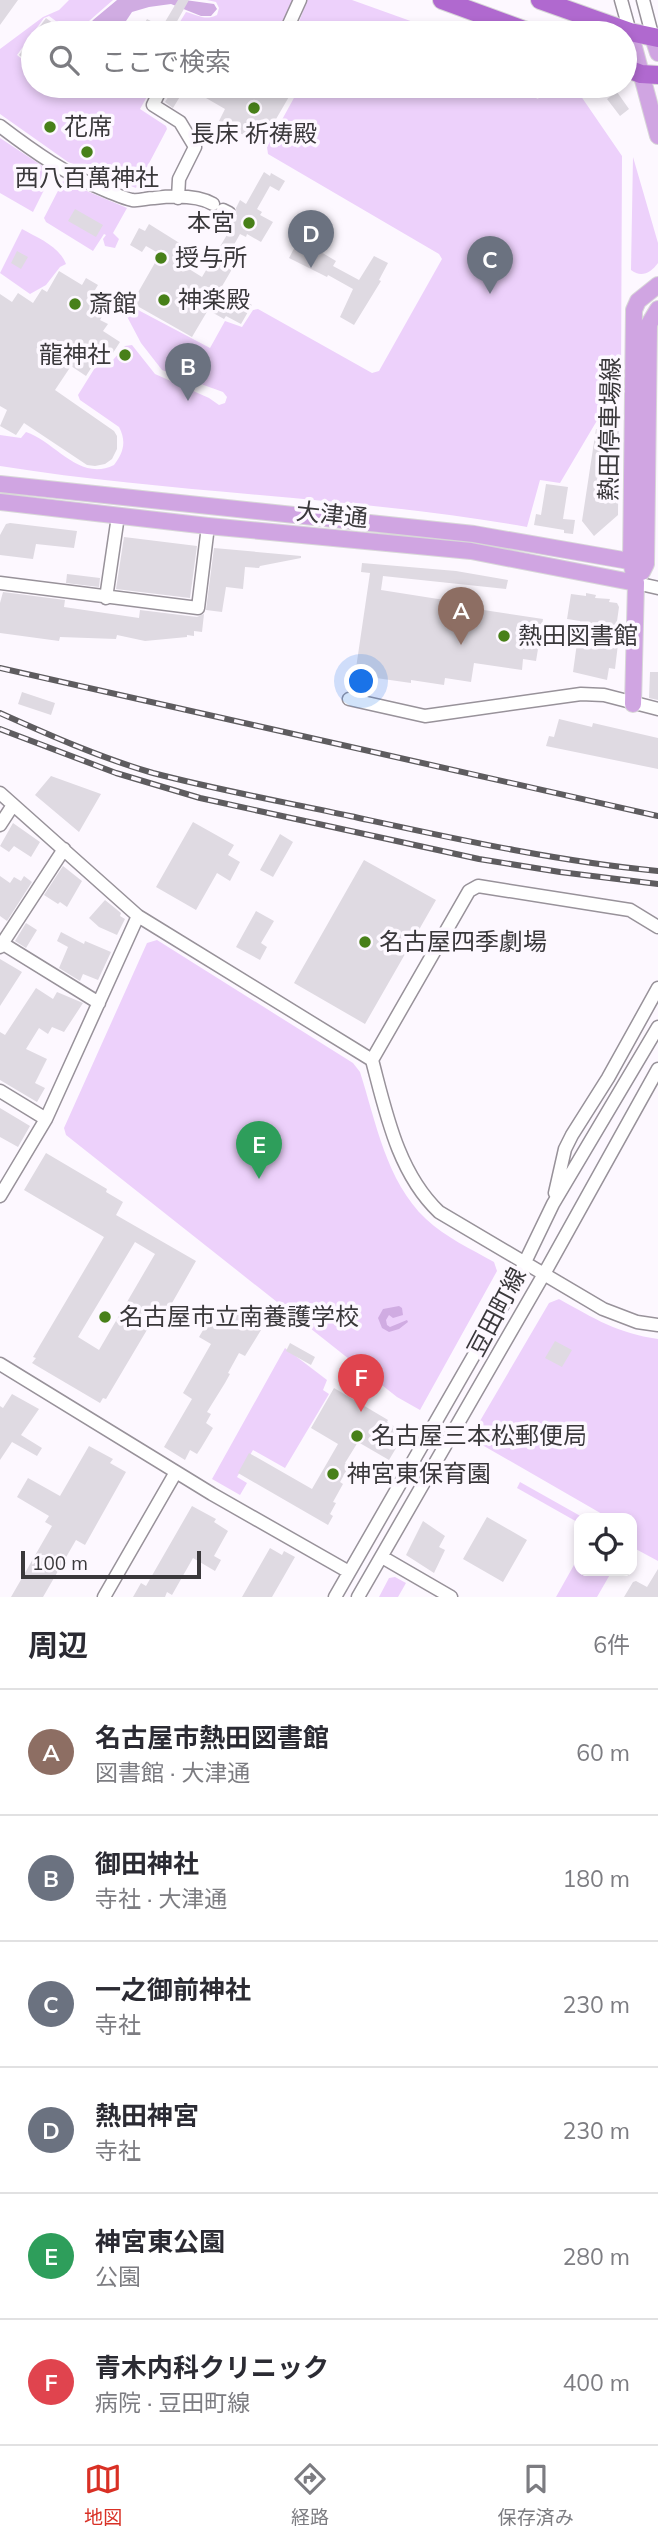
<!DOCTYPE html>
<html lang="ja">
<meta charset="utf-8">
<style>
body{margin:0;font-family:Mulish,"Noto Sans JP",sans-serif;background:#f7f7f7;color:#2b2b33}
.controls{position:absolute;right:21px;bottom:21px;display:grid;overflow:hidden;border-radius:14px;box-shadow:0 4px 10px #0003}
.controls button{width:63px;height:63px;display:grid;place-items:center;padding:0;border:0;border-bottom:2px solid #e1e1e2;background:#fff;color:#2b2b33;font:35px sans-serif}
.scale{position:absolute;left:21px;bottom:18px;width:180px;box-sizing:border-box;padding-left:7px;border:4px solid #3a383b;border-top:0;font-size:19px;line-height:24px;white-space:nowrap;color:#3a383b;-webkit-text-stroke:5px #fdf8ff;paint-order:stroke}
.you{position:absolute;left:362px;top:682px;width:24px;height:24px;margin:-18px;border:5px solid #fff;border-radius:50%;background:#1a73e8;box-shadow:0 0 0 10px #1a73e833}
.badge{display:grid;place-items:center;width:46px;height:46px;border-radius:50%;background:#d93025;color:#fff;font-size:23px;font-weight:700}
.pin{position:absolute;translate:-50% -58px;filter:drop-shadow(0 2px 4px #0008)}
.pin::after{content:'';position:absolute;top:37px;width:24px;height:21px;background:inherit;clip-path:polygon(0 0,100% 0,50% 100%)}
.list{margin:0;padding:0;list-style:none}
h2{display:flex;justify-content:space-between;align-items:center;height:91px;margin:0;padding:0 28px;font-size:30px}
h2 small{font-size:23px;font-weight:400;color:#7c7c81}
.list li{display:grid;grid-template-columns:46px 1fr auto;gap:21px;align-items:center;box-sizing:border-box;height:126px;padding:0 28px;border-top:2px solid #e1e1e2}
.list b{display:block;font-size:26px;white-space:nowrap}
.list p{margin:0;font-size:23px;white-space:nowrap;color:#7c7c81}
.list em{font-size:23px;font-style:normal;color:#7c7c81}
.icon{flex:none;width:38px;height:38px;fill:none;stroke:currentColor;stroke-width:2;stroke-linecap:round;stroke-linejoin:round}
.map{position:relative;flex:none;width:658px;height:1597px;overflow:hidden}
.search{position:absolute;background:#fff;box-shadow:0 4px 10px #0003;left:21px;right:21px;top:21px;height:77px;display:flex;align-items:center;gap:18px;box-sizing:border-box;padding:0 24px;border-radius:38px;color:#7c7c81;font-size:26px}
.sheet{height:847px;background:#fff}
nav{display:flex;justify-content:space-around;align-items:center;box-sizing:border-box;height:98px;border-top:2px solid #e1e1e2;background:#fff;font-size:19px;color:#7c7c81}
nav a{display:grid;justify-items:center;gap:4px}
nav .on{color:#d93025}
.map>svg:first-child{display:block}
.green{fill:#edd1fb}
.water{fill:#d0ace2}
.building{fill:#dfdae2;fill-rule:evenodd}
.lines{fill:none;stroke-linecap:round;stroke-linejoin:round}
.minor-casing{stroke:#98929a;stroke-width:15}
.major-casing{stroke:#d8d7d8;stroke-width:18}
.highway-casing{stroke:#d8d7d8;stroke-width:20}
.minor{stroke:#fff;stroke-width:12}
.major{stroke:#d0a5e2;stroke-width:16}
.highway{stroke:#b069cf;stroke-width:18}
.rail-casing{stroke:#5e5c5f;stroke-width:6}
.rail{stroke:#fdf8ff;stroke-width:3.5;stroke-dasharray:10;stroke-linecap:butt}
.poi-dot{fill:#488019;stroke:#fdf8ff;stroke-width:2.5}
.labels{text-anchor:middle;stroke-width:7;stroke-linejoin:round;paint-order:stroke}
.poi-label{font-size:24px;fill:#3a383b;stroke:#fdf8ff;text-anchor:start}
.street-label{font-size:24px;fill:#3a383b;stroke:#fdf8ff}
</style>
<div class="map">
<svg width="658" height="1597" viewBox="0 0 658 1597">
<rect width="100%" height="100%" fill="#fdf8ff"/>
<path class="green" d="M69 0H113L81 28 79 33H72L49 16 44 18 17 55 33 68V86H153L140 109 166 126 167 129 136 188 68 162 0 114V49L43 17 59 10Z
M207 0H293L278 33H199L188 30 185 33H179L175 30 186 12C198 15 205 21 217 15L219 8 216 2Z
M307 0H352L444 33H295Z
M285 86H530L528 94 538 99 545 86H574L622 156 621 380 560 483 540 480 527 527C353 496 175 494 0 466V435L21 438 26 432C56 442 79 482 114 465 123 453 127 442 119 427L80 400 78 395 101 358 113 360 125 346 132 345 155 374 209 398 219 405 225 403 227 397 223 392 162 370 141 343 122 307 123 302 210 348 225 321 242 327 253 310 258 309 372 373 379 371 442 259 439 254 268 154 267 147 295 96 294 92Z
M0 138 50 171 51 176 33 212 0 193Z
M633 157 658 243V263C651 273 641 278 631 270Z
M63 181 127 208 113 233 119 239 115 248 105 246 103 239 106 235 104 234 93 251 46 222 44 218Z
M22 229C38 238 59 246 66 264L60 267 46 285 30 294 0 273Z
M157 940 353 1063 360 1072C376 1122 386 1181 426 1219 445 1237 471 1249 494 1262L497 1271 420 1410 397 1397 66 1135 64 1128 147 943Z
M559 1299C595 1319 617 1333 658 1339V1561L632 1547V1518H609L470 1438 549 1303Z
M285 1348 327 1380 323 1390 329 1394 285 1468 253 1450 237 1477 247 1483 240 1495 212 1479Z
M520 1482 584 1518H579V1523L517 1488Z
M579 1556V1571H612L597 1597H556Z
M395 1577 406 1583 398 1597H379L389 1578Z"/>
<path class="water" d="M117 0H185L214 4 217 9 211 16H201L171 4 149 7 132 12 118 33H82L93 20Z
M399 1306 402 1308 403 1315 393 1318 389 1315 386 1320 387 1325 390 1327 407 1320 408 1322 399 1329 389 1332 382 1328 378 1318 383 1309Z"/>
<path class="building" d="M0 0H18L0 25Z
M178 0H189L171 32 173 33H139L147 19 162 27Z
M46 18 66 33H35Z
M33 36V65L19 55Z
M175 86 184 90 173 108 165 102Z
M213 86H273L290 95 261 145 219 121 225 109 206 98Z
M617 92 629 109 620 116 607 99Z
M264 172 270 176 271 173 285 181 279 191 270 186 257 209 262 212 260 215 273 222 261 242 247 234 246 237 240 234 226 259 235 264 221 288 252 305 241 324 226 316 224 319 208 310 192 337 132 303 160 254 146 246 142 252 130 245 139 228 145 231 149 224 189 249 181 264 202 277 231 228 226 225 237 216 236 208 240 200 246 204Z
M75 209 103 225 96 237 68 221Z
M299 239 336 261 333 266 359 280 374 256 388 263 379 280 381 281 354 325 340 317 353 289 328 275 327 277 289 258Z
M17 251 28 257 21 269 11 263Z
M59 271 82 285 86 278 98 285 92 295 109 305 100 320 108 324 103 331 120 342 111 356 102 351 86 376 71 366 55 390 114 431 117 436V449L112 459 105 464 95 466 87 465 24 423 16 435 0 426 7 410 0 406V294L12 302 18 293 33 303 42 289 47 292Z
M609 408H619L618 515 594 536 582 521 596 429H602V424H606V419H609Z
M546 484 568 487 563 519 575 520 573 534 564 533V530L534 525 536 514 541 515Z
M10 523 77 531 74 548 36 544 33 559 0 555V535L6 524Z
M124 537 197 546 190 598 116 589Z
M214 548 301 556V558L260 566 259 568 245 567 243 589 226 587 222 612 206 610Z
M362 563 456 571 508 580 506 589 383 576 381 590 457 602V606L543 619 536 661 523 659 522 670 474 663 471 682 445 678 444 685 411 680V683L355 675 370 573 361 572Z
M67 574 100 578 99 587 66 583Z
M3 592 65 600 64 607 139 618 140 610 197 617 204 614 202 632 194 631V636L187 635V637L145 641 117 635 116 639 60 637 59 641 0 633V603Z
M586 593 596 595 595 598 610 599 609 602 617 603 619 607 614 643 618 644 615 669 609 668 607 680 573 672 580 621 567 619 571 594 586 596Z
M650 672H658V700L649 698Z
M22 692 55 703 51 715 18 704Z
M559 719 592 727 593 723 658 738V769L546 746 549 736 554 737Z
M51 776 101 794 79 832 35 795Z
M193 822 234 845 228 855 240 862 230 881 217 873 196 910 156 887Z
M13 823 40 842 31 857 14 846 9 852 0 846Z
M280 834 293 842 273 877 260 870Z
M364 860 436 900 365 1024 294 983Z
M63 866 82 881 67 907 60 902 58 904 44 895Z
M0 876 10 883 14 877 21 881 24 876 32 882 7 921 0 916Z
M105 900 121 913 120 916 125 919 117 935 99 927 89 918Z
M256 911 274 921 261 943 267 947 260 960 236 947Z
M26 923 37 930 26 948 15 941Z
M61 932 84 944 85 941 111 952 98 980 83 974 80 981 59 968 68 947 57 941Z
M0 959 22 972 0 1006Z
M36 988 53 999 57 992 83 1003 64 1032 52 1027 48 1034 39 1028 26 1049 47 1059 35 1083 45 1088 37 1102 0 1080V1032L5 1035Z
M0 1108 30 1126 18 1147 0 1137Z
M46 1153 107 1189 106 1192 123 1202 116 1215 196 1261 164 1317 157 1313 106 1399 103 1398 100 1403 32 1363 36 1358 33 1357 104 1237 24 1190ZM135 1242 155 1254 99 1350 78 1337Z
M239 1304 260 1316 254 1326 261 1330 245 1356 239 1353 228 1373 230 1374 225 1383 207 1412 211 1414 206 1423 213 1428 201 1448 197 1454 190 1450 185 1460 164 1447 192 1399 183 1393 211 1344 199 1337 209 1320 225 1329Z
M555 1341 572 1350 562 1367 545 1358Z
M290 1343 315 1357 311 1365 286 1351Z
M334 1388 388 1420 387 1422 405 1433 389 1460 358 1442 345 1463 349 1466 340 1482 343 1484 333 1502 336 1503 330 1514 333 1516 328 1525 238 1473 249 1453 312 1489 338 1444 311 1428Z
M12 1394 39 1409 21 1435 42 1448 37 1456 12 1442 0 1460V1406L3 1408Z
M89 1446 113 1459 110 1463 126 1472 85 1545 76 1540 43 1597H11L52 1526 45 1522 49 1516 17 1497 28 1478 60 1496Z
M192 1506 216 1519 214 1522 228 1531 214 1556 221 1560 215 1571 193 1558 172 1595 167 1592 165 1597H133L141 1583 146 1586Z
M487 1517 527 1540 503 1582 463 1559Z
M423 1521 445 1536 439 1547 445 1550 434 1573 406 1555Z
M270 1548 282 1555 284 1551 295 1557 272 1597H242Z
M658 1569V1597H624L633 1582 636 1581 647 1587Z"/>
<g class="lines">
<g class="minor-casing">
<path id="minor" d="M621 0 630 32
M643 0 653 38
M285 33 300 0
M162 86 153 105 180 122 195 147 179 179 178 198
M0 126C34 152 67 175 107 191 115 194 123 198 132 200 140 201 146 198 154 198 171 196 197 195 213 204
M223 210 229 213
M0 583 198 608 208 526
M636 583 658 588
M106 598 118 516
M349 699 425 716 581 694 604 695 658 709
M0 793 138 916 372 1060C386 1113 398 1173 439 1212L603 1309 637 1322 658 1325
M0 825 13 805
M0 942 99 1003
M0 947 64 849
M372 1060 469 891 478 886 630 910 658 927
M0 1091 46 1119
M555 1193 565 1149 572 1135 608 1078 658 988
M0 1196 46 1119 138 916
M0 1364 212 1494 349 1572
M382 1557 451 1597
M104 1597 176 1472
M335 1597 512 1289 553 1204 658 1027
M358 1597 544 1274 658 1069"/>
</g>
<g class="major-casing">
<path id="major" d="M630 32 658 136
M653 38 658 53
M0 484 474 534 646 564
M0 502 208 526 471 551 636 583
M642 572 646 564 649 324 658 309
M633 704 636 583 631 562 634 310 638 301 658 285"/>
</g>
<g class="highway-casing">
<path id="highway" d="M442 0 532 33
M540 0 630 32 658 38
M625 68 641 74 658 75"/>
</g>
<use href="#minor" class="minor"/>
<use href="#major" class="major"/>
<use href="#highway" class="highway"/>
<g class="rail-casing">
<path id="rail" d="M0 668 658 816
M0 713C49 735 101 758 153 773 218 790 284 802 350 816 452 838 554 861 658 871
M0 729 116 773 200 798 479 859 560 872 658 884"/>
</g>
<use href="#rail" class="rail"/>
</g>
<g class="poi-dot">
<circle cx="254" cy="108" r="7"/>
<circle cx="50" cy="127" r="7"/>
<circle cx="87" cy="152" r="7"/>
<circle cx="249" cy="223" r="7"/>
<circle cx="161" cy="258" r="7"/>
<circle cx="164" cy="300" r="7"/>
<circle cx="75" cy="304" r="7"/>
<circle cx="125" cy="355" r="7"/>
<circle cx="504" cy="636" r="7"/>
<circle cx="365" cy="942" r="7"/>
<circle cx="105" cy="1317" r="7"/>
<circle cx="357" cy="1436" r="7"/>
<circle cx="333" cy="1474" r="7"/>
</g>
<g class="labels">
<g class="poi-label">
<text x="64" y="135">花席</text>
<text x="254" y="142" text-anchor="middle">長床 祈祷殿</text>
<text x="87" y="186" text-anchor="middle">西八百萬神社</text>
<text x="235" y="231" text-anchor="end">本宮</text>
<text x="175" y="266">授与所</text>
<text x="178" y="308">神楽殿</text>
<text x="89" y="312">斎館</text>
<text x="111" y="363" text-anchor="end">龍神社</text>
<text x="518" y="644">熱田図書館</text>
<text x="379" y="950">名古屋四季劇場</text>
<text x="119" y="1325">名古屋市立南養護学校</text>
<text x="371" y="1444">名古屋三本松郵便局</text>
<text x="347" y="1482">神宮東保育園</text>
</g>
<g class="street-label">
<text transform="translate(610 429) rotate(-89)" y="8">熱田停車場線</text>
<text transform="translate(332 515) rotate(6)" y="8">大津通</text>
<text transform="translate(497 1312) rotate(-62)" y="8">豆田町線</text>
</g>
</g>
</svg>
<div class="controls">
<button><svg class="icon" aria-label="locate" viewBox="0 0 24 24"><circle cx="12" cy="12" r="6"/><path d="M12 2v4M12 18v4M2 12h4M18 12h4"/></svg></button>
</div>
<div class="scale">100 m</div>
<div class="you"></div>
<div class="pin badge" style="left:461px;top:645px;background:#8d6e63">A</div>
<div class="pin badge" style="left:188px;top:401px;background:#6b7280">B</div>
<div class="pin badge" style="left:490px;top:294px;background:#6b7280">C</div>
<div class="pin badge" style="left:311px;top:268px;background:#6b7280">D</div>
<div class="pin badge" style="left:259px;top:1179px;background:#2e9e5b">E</div>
<div class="pin badge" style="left:361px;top:1412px;background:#e0444e">F</div>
<div class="search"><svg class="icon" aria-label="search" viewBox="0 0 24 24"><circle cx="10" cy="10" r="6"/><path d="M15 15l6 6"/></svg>ここで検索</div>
</div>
<section class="sheet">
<h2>周辺<small>6件</small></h2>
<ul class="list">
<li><span class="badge" style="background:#8d6e63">A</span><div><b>名古屋市熱田図書館</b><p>図書館 · 大津通</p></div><em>60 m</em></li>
<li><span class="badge" style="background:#6b7280">B</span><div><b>御田神社</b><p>寺社 · 大津通</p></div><em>180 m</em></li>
<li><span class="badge" style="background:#6b7280">C</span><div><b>一之御前神社</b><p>寺社</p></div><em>230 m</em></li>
<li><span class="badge" style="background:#6b7280">D</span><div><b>熱田神宮</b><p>寺社</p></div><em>230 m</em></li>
<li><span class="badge" style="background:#2e9e5b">E</span><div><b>神宮東公園</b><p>公園</p></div><em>280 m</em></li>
<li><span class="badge" style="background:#e0444e">F</span><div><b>青木内科クリニック</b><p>病院 · 豆田町線</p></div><em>400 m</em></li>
</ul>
</section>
<nav>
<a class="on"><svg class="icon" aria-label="map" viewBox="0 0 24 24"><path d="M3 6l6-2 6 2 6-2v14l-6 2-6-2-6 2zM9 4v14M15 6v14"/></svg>地図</a>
<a><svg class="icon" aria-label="directions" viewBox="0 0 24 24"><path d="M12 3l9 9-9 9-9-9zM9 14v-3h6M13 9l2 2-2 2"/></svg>経路</a>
<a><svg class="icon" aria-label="saved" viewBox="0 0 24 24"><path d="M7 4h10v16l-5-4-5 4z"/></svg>保存済み</a>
</nav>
